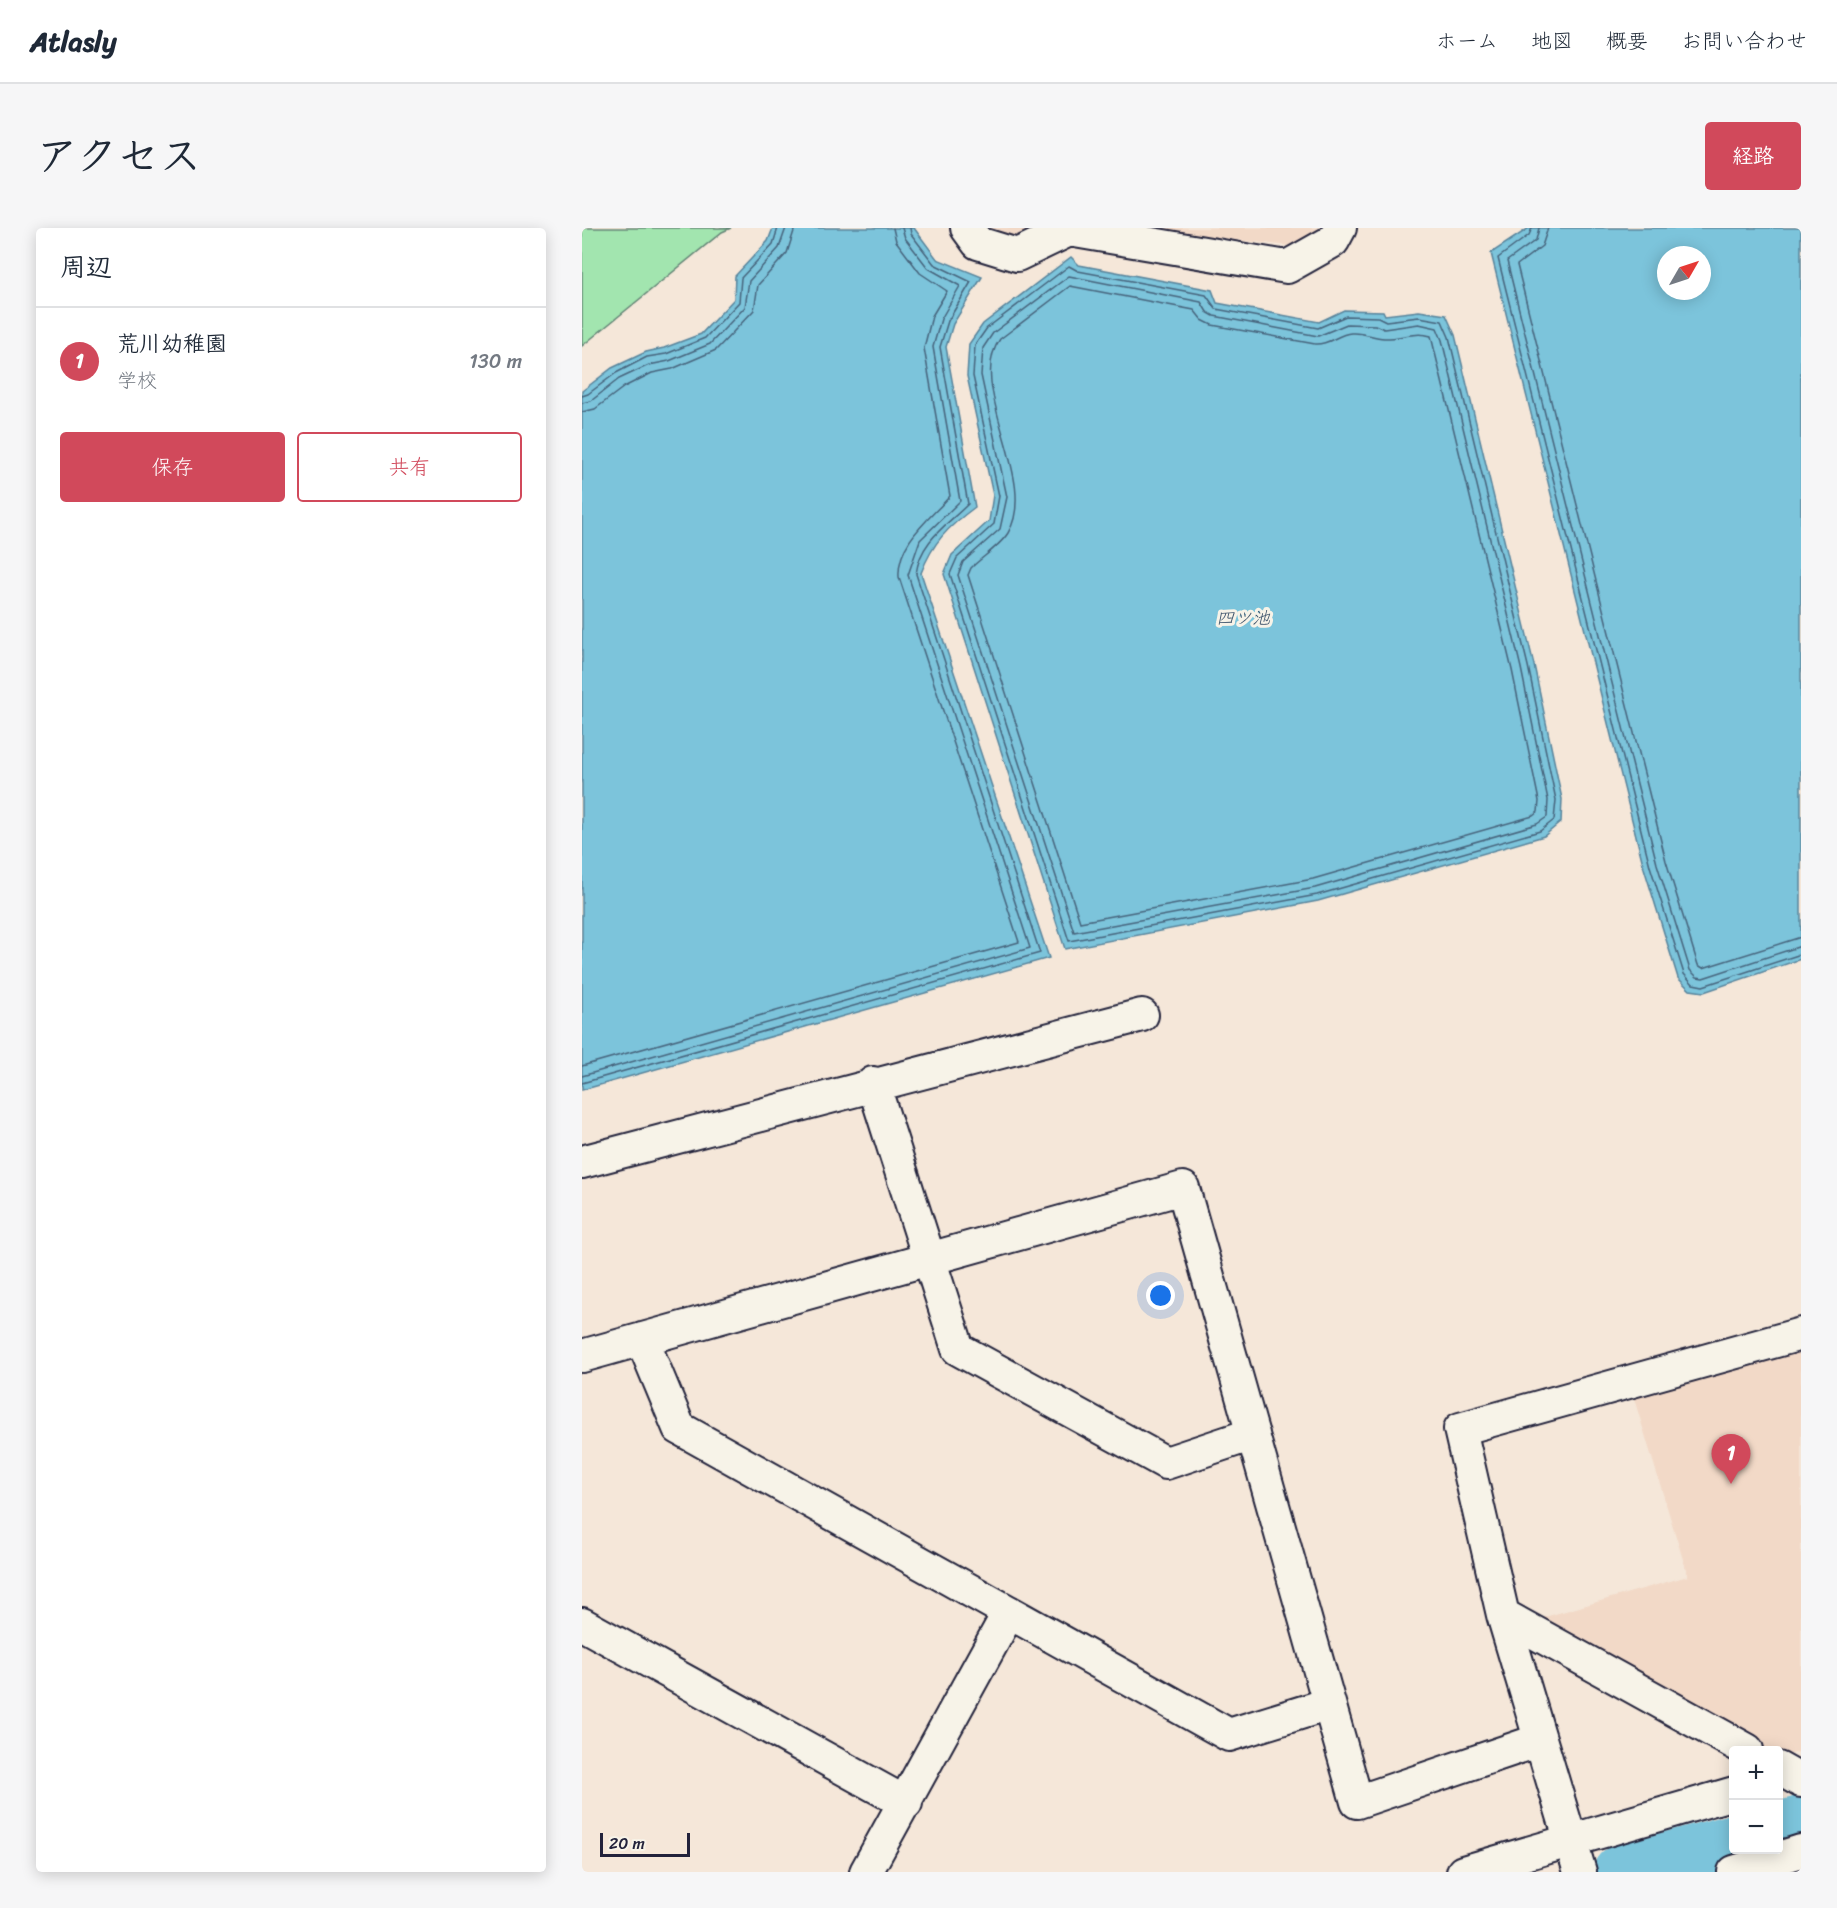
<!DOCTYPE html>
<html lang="ja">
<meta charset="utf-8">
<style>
body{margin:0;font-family:Sriracha,"Klee One",sans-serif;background:#f6f6f7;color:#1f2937}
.controls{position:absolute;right:18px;bottom:18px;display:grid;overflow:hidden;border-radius:6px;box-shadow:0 3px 15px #0003}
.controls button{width:54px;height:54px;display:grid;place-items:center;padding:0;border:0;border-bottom:2px solid #e0e1e3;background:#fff;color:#1f2937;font:30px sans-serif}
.compass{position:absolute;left:1075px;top:18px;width:54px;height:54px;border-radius:50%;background:#fff;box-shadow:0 3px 15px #0003;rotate:51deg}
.scale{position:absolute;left:18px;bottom:15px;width:90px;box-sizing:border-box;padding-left:6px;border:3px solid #22223b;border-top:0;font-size:16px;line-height:21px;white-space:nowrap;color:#22223b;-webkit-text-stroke:4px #f7f3e8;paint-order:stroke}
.you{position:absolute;left:579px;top:1068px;width:21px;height:21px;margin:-15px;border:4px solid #fff;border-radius:50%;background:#1a73e8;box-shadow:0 0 0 9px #1a73e833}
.badge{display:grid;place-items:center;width:39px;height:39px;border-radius:50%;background:#d1495b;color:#fff;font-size:20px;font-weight:700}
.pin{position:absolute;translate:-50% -50px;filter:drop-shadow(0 2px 3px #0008)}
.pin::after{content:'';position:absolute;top:32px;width:21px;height:18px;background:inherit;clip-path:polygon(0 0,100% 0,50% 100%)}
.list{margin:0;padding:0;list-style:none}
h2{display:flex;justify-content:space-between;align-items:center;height:78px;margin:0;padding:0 24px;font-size:26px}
h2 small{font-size:20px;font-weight:400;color:#747a83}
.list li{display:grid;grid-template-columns:39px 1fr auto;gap:18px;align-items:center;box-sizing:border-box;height:108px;padding:0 24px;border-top:2px solid #e0e1e3}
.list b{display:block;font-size:22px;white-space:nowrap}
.list p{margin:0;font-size:20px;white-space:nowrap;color:#747a83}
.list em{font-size:20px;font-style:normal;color:#747a83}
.actions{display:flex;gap:12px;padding:18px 24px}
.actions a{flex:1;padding:14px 0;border:2px solid #d1495b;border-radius:6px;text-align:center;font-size:21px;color:#d1495b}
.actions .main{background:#d1495b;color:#fff}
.map{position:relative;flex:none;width:1219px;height:1644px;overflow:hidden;border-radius:6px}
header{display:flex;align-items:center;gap:36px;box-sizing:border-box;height:84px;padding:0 30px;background:#fff;border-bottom:2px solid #e0e1e3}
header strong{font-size:28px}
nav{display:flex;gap:33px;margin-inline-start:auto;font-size:21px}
.intro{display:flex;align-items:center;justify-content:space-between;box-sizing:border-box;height:144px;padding:0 36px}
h1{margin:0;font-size:42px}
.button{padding:15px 27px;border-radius:6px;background:#d1495b;color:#fff;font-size:21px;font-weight:700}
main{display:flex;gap:36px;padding:0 36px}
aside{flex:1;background:#fff;border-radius:6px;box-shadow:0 3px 15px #0003}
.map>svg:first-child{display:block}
.built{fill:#f2d9c7}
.green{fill:#a2e5af;stroke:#628475;stroke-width:1.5}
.water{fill:#7bc4db;stroke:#57839b;stroke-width:1.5;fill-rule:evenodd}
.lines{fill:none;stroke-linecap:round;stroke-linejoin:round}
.shore{stroke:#46637b;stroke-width:1.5}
.river{stroke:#7bc4db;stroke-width:54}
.minor-casing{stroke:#22223b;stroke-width:36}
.minor{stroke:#f7f3e8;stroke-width:32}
.labels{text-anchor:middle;stroke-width:6;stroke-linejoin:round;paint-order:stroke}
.water-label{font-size:18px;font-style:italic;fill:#3d536b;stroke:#f7f3e8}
</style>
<header>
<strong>Atlasly</strong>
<nav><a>ホーム</a><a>地図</a><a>概要</a><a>お問い合わせ</a></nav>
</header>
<div class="intro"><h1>アクセス</h1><a class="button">経路</a></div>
<main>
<aside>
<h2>周辺<small></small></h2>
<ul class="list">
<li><span class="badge">1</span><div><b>荒川幼稚園</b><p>学校</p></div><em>130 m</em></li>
</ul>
<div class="actions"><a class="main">保存</a><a>共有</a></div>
</aside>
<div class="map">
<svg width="1219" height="1644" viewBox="0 0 1219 1644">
<rect width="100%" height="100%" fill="#f5e7d9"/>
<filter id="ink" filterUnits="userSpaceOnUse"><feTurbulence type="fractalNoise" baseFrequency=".0167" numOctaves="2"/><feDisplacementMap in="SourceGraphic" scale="12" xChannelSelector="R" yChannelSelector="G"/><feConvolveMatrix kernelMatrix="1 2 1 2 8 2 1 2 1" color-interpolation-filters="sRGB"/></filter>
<g filter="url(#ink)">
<path class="built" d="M394 0H484L433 15Z
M547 0H746L718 19Z
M1219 1118V1523L1197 1530 1196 1522H1176L952 1392 1106 1348 1050 1164Z"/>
<path class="green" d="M0 0H149L140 4 0 118Z"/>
<path class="water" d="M191 0H332L355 31 400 49 371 96 364 119 393 279C366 299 351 314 339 345L467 730 0 862V163L30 140 64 124 82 120 119 106 152 71 153 48 186 13Z
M947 0H1219V731L1122 764 1108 762 1096 750 1062 640 909 25ZM1084 27H1120V63H1084Z
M489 29 497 37 630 62 635 75 737 94 762 82 801 83 803 87 837 83 864 87 873 107 952 437 980 571 979 594 962 608 736 673 483 721 362 346 370 327 407 293 411 267 385 148 387 116 401 96Z"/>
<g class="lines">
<path class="shore" d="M950 0 947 7 916 30 1068 638 1102 746 1111 756 1121 758 1219 726
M957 0 954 12 925 33 1075 636 1108 742 1115 749 1121 750 1219 718
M966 0 960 18 935 37 1084 633 1116 737 1121 740 1219 709
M487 38 496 43 624 67 634 81 736 100 764 88 796 89 804 93 837 89 860 93 867 109 946 438 974 572 972 592 958 603 735 667 487 713 368 346 375 330 412 296 417 268 391 148 393 117 405 100Z
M487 48 619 74 625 84 632 88 736 108 765 96 793 97 802 101 837 96 855 100 860 112 939 440 966 572 965 589 955 596 733 660 492 704 376 347 381 334 418 301 425 269 399 147 401 120 411 105Z
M488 58 612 82 620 92 630 97 733 116C747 117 756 106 769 105 781 104 790 109 802 110 818 111 832 103 849 108L930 442 957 573 956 584 951 588 731 651 498 694 386 347 389 340C400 329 418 318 426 305 458 252 383 158 418 111Z
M0 168 6 166 34 145 65 129 84 126 123 110 157 74 159 50 191 16 196 0
M0 175 9 173 37 151 67 137 87 133 128 116 163 79 167 53 197 20 204 0
M0 184 13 181 42 159 70 145 90 141 134 122 172 82 176 57 205 25 213 0
M0 838 437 714 317 349C315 314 348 291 368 268L342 120 350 88 365 63 338 45 314 13 311 0
M0 848 448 720 326 347 338 312 378 273 351 119 359 91 378 58 346 40 323 10 320 0
M0 855 458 725 334 346C338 313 365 297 386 276L358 119 366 93 389 54 352 36 329 6 328 0"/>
<path class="river" d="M1196 1601 1219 1595
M1038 1644 1152 1613"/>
<g class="minor-casing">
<path id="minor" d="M385 0 396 15 435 27 487 2 705 39 751 13 758 0
M291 855 376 1121 584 1235 671 1206
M0 934 560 787
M60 1111 97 1200 647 1507 747 1476
M0 1128 601 960 775 1574 958 1512
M921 1387 1165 1522
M0 1396 324 1575
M1196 1540 1219 1553
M284 1644 427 1384
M881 1644 1152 1565
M998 1644 921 1387 878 1201 1219 1106
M1152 1644 1219 1623"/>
</g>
<use href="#minor" class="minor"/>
</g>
</g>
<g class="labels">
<g class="water-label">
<text x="661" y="396">四ツ池</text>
</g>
</g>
</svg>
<div class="controls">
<button>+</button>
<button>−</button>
</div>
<svg class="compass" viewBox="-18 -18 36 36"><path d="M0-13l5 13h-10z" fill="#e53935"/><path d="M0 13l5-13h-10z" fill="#747a83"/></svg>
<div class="scale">20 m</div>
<div class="you"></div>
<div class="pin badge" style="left:1149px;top:1256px">1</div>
</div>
</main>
